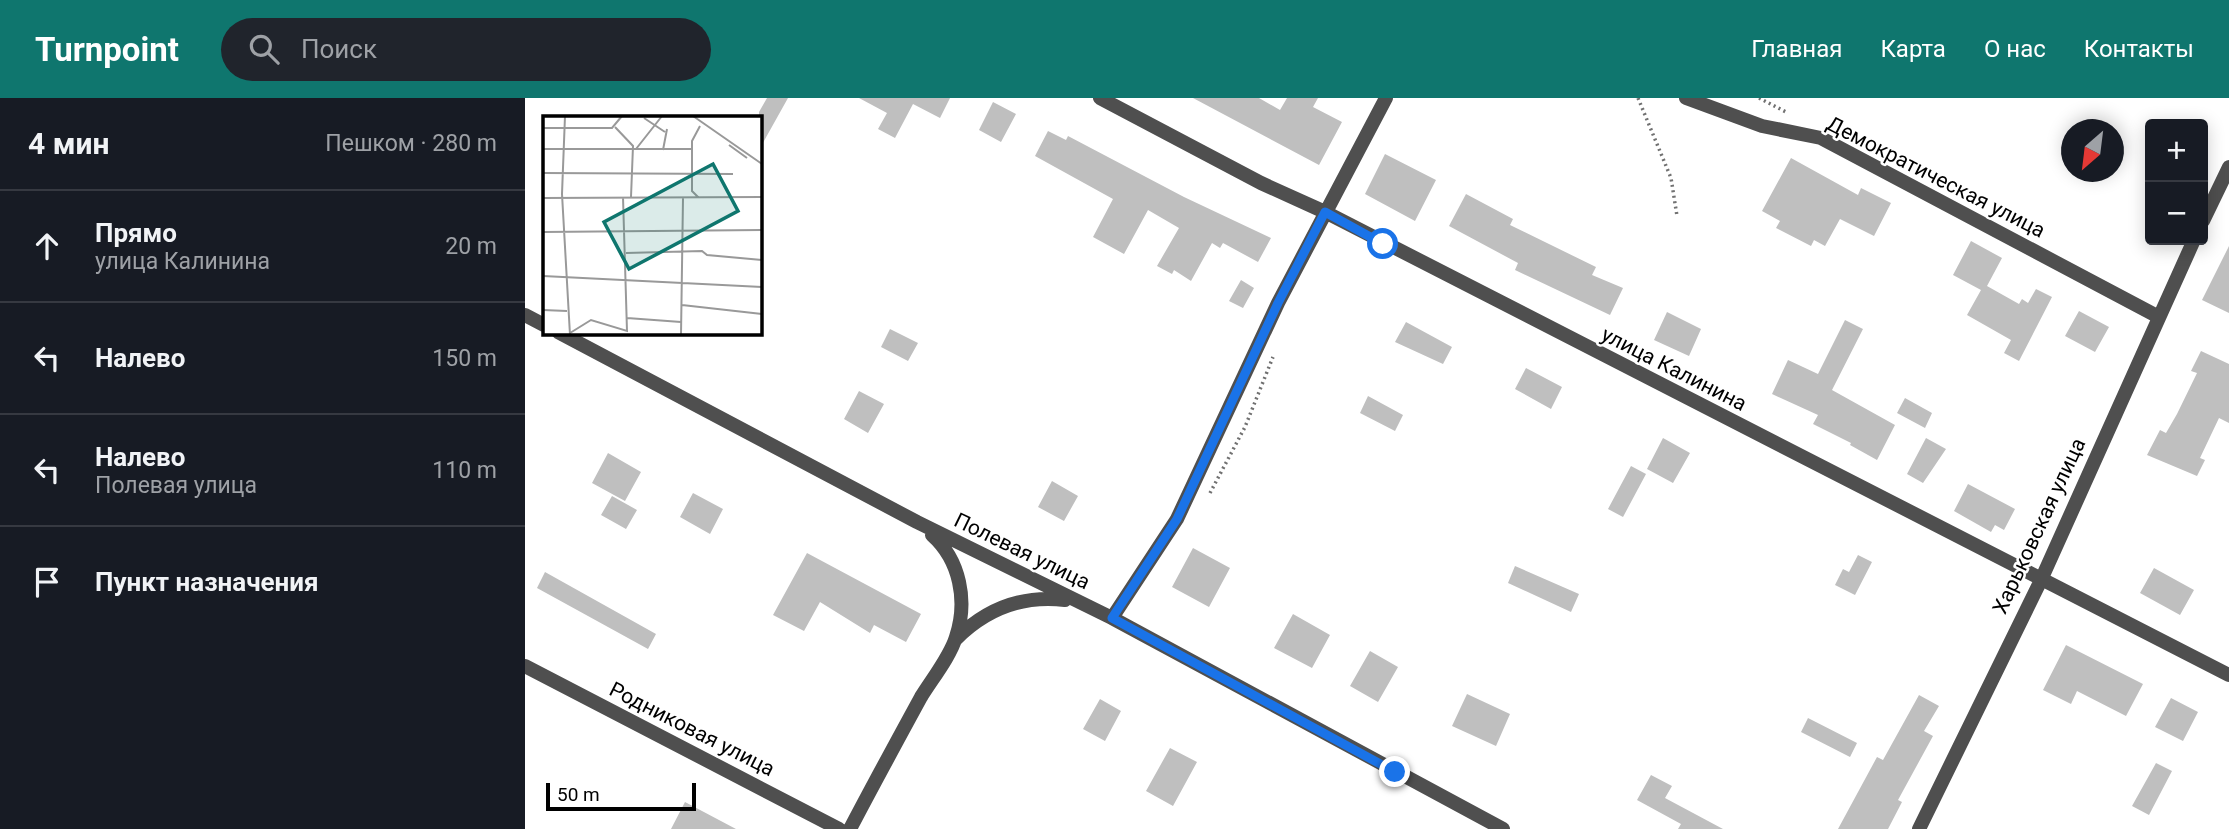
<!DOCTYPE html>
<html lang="ru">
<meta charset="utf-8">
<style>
body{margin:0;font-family:Roboto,sans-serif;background:#20242c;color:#f1f3f6}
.controls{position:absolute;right:21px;top:21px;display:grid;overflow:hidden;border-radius:7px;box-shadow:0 4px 18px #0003}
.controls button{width:63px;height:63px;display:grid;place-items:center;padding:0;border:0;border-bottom:2px solid #363941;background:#171b24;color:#f1f3f6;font:35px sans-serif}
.compass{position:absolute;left:1536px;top:21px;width:63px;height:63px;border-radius:50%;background:#171b24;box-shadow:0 4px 18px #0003;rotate:208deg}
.scale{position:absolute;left:21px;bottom:18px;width:150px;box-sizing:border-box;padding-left:7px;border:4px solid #000;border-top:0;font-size:19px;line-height:24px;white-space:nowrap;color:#000;-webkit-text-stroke:5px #fff;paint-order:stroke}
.stop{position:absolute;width:21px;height:21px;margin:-16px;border:5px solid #1a73e8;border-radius:50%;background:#fff}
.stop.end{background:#1a73e8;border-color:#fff;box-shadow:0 2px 7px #0008}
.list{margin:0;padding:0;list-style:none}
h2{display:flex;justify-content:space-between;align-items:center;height:91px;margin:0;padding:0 28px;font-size:30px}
h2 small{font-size:23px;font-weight:400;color:#9ea1a6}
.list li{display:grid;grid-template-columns:46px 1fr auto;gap:21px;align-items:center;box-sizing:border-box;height:112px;padding:0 28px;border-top:2px solid #363941}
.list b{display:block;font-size:26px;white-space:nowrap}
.list p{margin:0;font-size:23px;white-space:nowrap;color:#9ea1a6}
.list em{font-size:23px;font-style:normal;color:#9ea1a6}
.icon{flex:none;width:38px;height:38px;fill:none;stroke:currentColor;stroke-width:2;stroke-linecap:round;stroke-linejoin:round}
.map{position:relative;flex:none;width:1704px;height:731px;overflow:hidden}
header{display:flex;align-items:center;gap:42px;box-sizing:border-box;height:98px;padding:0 35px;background:#0f766e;color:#fff}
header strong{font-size:33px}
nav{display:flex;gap:38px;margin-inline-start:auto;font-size:24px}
.search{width:490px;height:63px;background:#20242c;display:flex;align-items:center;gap:18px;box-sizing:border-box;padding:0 24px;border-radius:38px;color:#9ea1a6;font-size:26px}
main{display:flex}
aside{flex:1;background:#171b24}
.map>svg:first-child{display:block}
.building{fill:#bfbfbf}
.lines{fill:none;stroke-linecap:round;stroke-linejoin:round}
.path{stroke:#717171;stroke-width:3.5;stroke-dasharray:2 3.5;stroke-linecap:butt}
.street{stroke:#4f4f4f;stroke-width:14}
.route{stroke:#1a73e8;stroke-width:9}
.labels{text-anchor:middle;stroke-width:5;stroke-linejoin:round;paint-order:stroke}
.street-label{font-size:21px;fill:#000;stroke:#fff}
.inset-road{fill:none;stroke:#999;stroke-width:2}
.view{fill:#0f766e;fill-opacity:0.15;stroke:#0f766e;stroke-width:3.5}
.inset-edge{fill:none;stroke:#000;stroke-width:3.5}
</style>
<header>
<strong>Turnpoint</strong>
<div class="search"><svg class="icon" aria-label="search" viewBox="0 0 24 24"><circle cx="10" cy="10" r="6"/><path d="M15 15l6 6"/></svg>Поиск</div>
<nav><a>Главная</a><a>Карта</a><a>О нас</a><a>Контакты</a></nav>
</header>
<main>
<aside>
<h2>4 мин<small>Пешком · 280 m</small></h2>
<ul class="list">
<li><svg class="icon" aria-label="ahead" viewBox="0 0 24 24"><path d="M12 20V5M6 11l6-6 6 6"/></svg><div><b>Прямо</b><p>улица Калинина</p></div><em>20 m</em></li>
<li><svg class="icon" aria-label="left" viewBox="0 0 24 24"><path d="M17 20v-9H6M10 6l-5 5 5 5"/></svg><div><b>Налево</b></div><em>150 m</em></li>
<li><svg class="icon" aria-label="left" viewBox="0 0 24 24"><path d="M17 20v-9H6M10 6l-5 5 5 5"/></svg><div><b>Налево</b><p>Полевая улица</p></div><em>110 m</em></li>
<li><svg class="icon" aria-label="arrive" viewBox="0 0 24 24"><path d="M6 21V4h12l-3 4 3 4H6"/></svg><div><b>Пункт назначения</b></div></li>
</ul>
</aside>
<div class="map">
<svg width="1704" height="731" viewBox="0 0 1704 731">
<rect width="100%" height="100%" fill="#fff"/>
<path class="building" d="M242 0H263L234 52V14Z
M334 0H425L415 20 388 6 370 40 353 31 362 15Z
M668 0H734L755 12 762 0H793L788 9 817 24 794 67Z
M468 4 491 16 476 44 454 32Z
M523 33 541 42 543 38 659 99 746 140 733 164 698 145 695 150 687 145 666 183 649 172 647 176 632 168 654 130 623 112 599 156 568 139 588 101 510 58Z
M860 56 911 82 890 123 840 96Z
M1266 60 1333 97 1336 90 1366 105 1349 138 1315 121 1300 148 1289 142 1286 148 1251 130 1255 123 1237 113Z
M941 96 988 121 985 127 1071 169 1067 177 1098 190 1085 217 990 172 993 165 924 128Z
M1446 143 1477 160 1462 188 1494 206 1497 201 1503 205 1511 191 1527 199 1494 263 1479 255 1486 242 1442 217 1456 192 1428 177Z
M1704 148V215L1677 202Z
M716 182 729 190 718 210 704 203Z
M1554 213 1584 229 1570 254 1540 238Z
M1142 214 1176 231 1164 258 1129 242Z
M1320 222 1338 231 1307 292 1370 327 1352 362 1325 347 1326 345 1288 326 1293 317 1247 296 1263 262 1293 276Z
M881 224 927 249 918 266 870 244Z
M365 231 393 245 383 263 356 249Z
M1676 253 1704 266V325L1694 320 1675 360 1680 362 1672 378 1622 357 1635 332 1641 335 1652 316 1672 275 1666 273Z
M1001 270 1037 289 1026 311 990 291Z
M334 293 359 306 343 335 319 321Z
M843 298 878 317 870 333 835 315Z
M1380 300 1407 315 1400 330 1372 315Z
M1138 340 1165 355 1148 385 1122 371Z
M1401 340 1421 351 1398 385 1382 376Z
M83 355 116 374 100 403 67 385Z
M1106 368 1121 376 1098 419 1083 411Z
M527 383 553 398 539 423 513 409Z
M1443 386 1490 411 1479 432 1470 427 1466 434 1429 413Z
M168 395 198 411 185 436 155 419Z
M87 398 112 412 101 431 76 417Z
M668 450 705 470 684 509 647 489Z
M282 455 396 516 381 544 349 527 345 535 295 504 279 533 248 517Z
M1333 457 1347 464 1330 497 1310 487 1318 471 1324 474Z
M990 468 1054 496 1046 514 983 485Z
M1629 470 1669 492 1655 517 1615 495Z
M20 474 131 536 123 551 12 490Z
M768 516 805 537 787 570 749 550Z
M1541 547 1618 586 1601 618 1552 593 1546 606 1518 592Z
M845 553 873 569 853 604 825 588Z
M942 596 985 616 971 648 927 628Z
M1394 597 1414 608 1399 633 1408 638 1373 702 1377 704 1363 731H1313L1352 659 1358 662Z
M1646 600 1673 614 1658 643 1630 629Z
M575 601 596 613 580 643 558 631Z
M1283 620 1332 645 1325 659 1276 634Z
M645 650 672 664 648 708 621 693Z
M1631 665 1647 673 1624 717 1607 708Z
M1126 677 1147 688 1140 700 1198 731H1153L1156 726 1112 702Z
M160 704 211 731H146Z"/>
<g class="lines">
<path class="path" d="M1113 0 1146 80 1152 118
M1234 0 1261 14
M685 395 720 329 748 259"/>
<path class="street" d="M575 0 736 85 800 114 1704 577
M1161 0 1237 28 1296 40 1632 218
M1678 123 1704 69
M0 217 19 227
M33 234 392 424 587 520 978 731
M587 520 652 421 753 205 861 0
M431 541C461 511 498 497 540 502
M0 568 314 731
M325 731C348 687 372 643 396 599 407 581 425 559 431 539 443 503 435 462 407 437
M1394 731 1516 482 1669 142"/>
</g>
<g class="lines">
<path class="route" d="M858 146 800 114 753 205 652 421 587 520 870 674"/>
</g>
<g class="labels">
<g class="street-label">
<text transform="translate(1411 79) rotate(27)" y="7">Демократическая улица</text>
<text transform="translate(1149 271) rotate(27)" y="7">улица Калинина</text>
<text transform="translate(1514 428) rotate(-65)" y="7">Харьковская улица</text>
<text transform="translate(497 453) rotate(26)" y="7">Полевая улица</text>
<text transform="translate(167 631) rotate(27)" y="7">Родниковая улица</text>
</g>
</g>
<g transform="translate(18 18)">
<rect width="219" height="219" fill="#fff"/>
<path class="inset-road" d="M22 0 19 78 27 219M150 0 219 48M101 2 122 16M72 11 90 30 88 81M0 12H69L79 0M186 29 204 42M0 33H149M93 33 119 0M120 34 124 13M0 57 190 58M155 81 149 75V25L157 10M0 82 219 81M0 116 219 114M83 137 159 135 164 139 219 144M0 160 219 171M139 189 219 198M0 194 24 195M84 202 138 206M27 217 48 204 84 215 80 81M138 219 140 82"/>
<path class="view" d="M170 48 195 95 86 153 61 106Z"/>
<rect width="219" height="219" class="inset-edge"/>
</g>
</svg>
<div class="controls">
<button>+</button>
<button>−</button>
</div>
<svg class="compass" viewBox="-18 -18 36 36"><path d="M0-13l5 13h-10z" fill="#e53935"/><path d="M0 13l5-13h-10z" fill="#9ea1a6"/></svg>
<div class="scale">50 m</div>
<div class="stop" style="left:858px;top:146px"></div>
<div class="stop end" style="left:870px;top:674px"></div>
</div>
</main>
